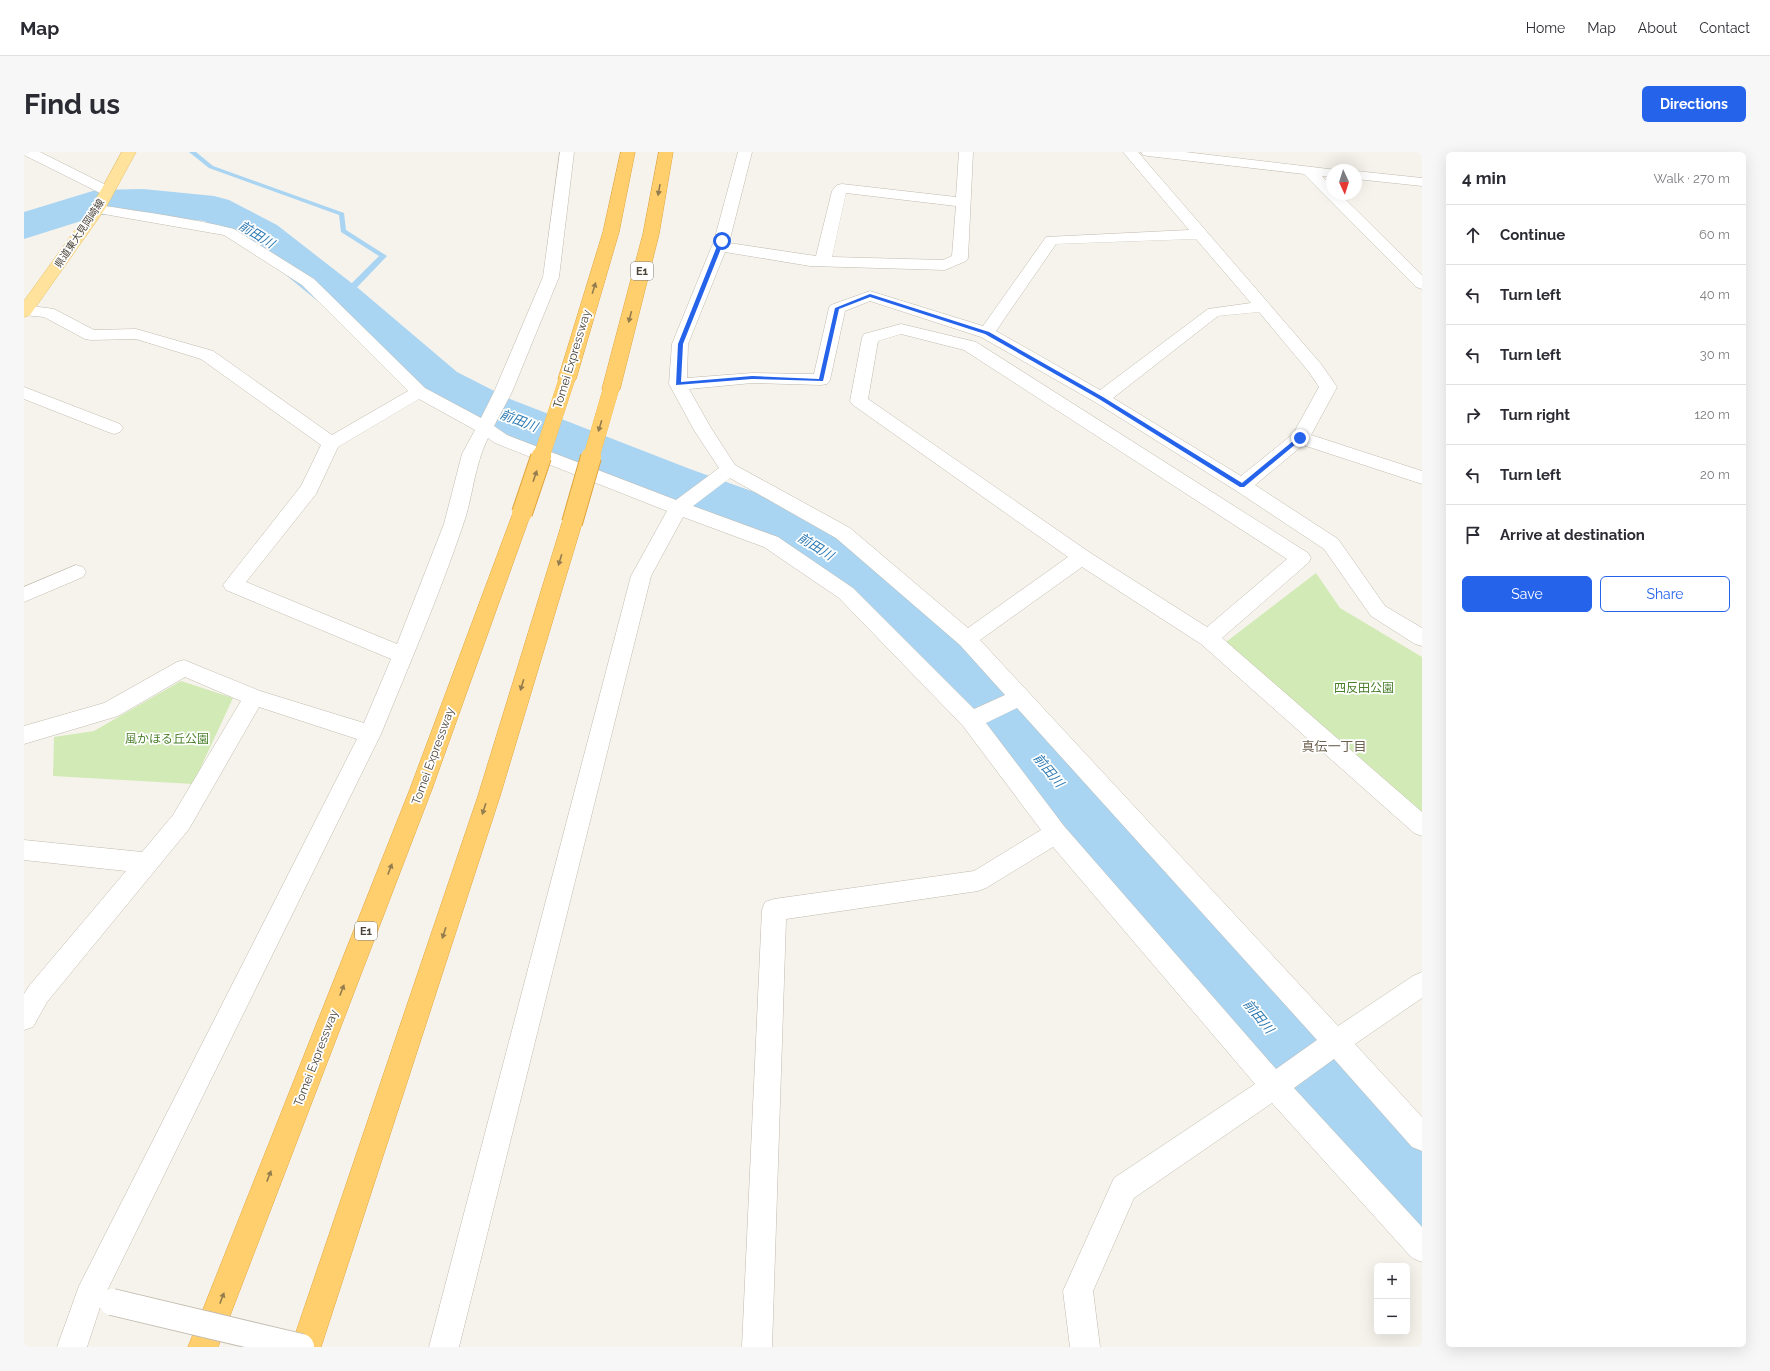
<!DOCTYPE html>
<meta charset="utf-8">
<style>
body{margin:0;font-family:Raleway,"Noto Sans JP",sans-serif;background:#f7f7f7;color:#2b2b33}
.controls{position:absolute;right:12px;bottom:12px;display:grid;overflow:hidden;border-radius:6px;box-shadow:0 4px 16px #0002}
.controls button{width:36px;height:36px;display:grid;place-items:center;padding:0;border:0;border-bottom:1px solid #e1e1e2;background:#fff;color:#2b2b33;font:20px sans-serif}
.compass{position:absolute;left:1302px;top:12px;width:36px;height:36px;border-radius:50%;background:#fff;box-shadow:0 4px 16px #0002;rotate:176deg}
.stop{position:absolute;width:12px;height:12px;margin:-9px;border:3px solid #2563eb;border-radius:50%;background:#fff}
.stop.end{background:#2563eb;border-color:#fff;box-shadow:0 1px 4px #0008}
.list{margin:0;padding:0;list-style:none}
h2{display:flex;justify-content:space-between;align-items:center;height:52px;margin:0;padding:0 16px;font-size:17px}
h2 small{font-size:13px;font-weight:400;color:#7c7c81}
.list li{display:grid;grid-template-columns:26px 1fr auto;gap:12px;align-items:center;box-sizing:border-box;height:60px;padding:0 16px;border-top:1px solid #e1e1e2}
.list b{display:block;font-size:15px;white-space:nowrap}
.list em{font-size:13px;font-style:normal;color:#7c7c81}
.actions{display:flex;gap:8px;padding:12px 16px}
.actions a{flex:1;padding:9px 0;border:1px solid #2563eb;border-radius:6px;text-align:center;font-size:14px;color:#2563eb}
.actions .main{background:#2563eb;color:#fff}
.icon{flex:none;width:22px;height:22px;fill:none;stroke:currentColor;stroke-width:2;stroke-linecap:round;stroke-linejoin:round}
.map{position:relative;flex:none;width:1398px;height:1195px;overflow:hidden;border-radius:6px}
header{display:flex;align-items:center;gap:24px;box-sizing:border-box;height:56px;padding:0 20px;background:#fff;border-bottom:1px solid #e1e1e2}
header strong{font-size:19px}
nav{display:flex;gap:22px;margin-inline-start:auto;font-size:14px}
.intro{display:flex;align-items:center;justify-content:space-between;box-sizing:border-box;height:96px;padding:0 24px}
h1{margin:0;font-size:28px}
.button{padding:10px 18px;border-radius:6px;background:#2563eb;color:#fff;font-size:14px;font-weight:700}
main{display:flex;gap:24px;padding:0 24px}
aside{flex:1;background:#fff;border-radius:6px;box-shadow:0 4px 16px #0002}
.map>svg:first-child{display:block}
.green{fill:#d2eab5}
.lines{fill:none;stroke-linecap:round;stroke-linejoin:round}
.stream{fill:#a9d4f2;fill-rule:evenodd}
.river{fill:#a9d4f2;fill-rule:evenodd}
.minor-casing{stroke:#c2bbae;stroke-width:1}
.major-casing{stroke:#e6c16a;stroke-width:1}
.highway-casing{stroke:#e0a43c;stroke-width:1}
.minor{fill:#fff;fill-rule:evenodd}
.major{fill:#ffe39c;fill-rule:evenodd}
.highway{fill:#ffcf6e;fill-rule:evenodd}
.minor-bridge-casing{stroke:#c2bbae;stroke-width:28;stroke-linecap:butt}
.highway-bridge-far1-casing{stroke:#e0a43c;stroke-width:16;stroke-linecap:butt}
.highway-bridge-casing{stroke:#e0a43c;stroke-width:22;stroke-linecap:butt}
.minor-bridge{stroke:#fff;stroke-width:26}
.highway-bridge-far1{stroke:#ffcf6e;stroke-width:16}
.highway-bridge{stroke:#ffcf6e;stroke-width:20}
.oneway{fill:#937c4e}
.route{fill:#2563eb}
.labels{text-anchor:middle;stroke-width:3.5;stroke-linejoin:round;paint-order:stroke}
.far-street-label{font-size:10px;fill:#4b4439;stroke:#fff}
.shield{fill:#fff;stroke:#817c74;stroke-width:1}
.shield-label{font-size:11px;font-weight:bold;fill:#4b4439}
.street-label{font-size:12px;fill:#4b4439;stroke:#fff}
.park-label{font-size:12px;fill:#4a7f2a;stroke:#fff}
.water-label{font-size:13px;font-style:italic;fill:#2e7ab2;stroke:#fff}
.neighbourhood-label{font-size:13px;fill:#6e6250;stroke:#fff}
</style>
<header>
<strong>Map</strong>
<nav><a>Home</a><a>Map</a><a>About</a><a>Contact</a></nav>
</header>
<div class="intro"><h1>Find us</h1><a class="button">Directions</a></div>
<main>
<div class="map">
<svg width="1398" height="1195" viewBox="0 0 1398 1195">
<rect width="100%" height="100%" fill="#f6f3ec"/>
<path class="green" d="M1292 421 1316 456 1398 505V662L1202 490Z
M157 529 209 546 169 632 29 624 30 585 70 579Z"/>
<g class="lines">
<path class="stream" d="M165 0H172L189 14 320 61 322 78 363 104 321 148H315V144L355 104 317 80 315 63 185 16Z"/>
<path class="river" d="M119 37 190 44 205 48 253 73 334 136 433 220 486 247 666 317 764 352 855 406 970 512 1262 843 1338 934 1398 991V1084L1370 1073 1284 988 1212 891 928 546 815 434 726 378 630 343 450 269 399 242 302 156 223 91 180 69 119 63H76L0 87V60L72 38Z"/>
<g class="minor-casing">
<path id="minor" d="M0 0H16L88 36 90 39 88 42 83 43 78 42 0 3Z
M536 0H550L535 125 488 240 470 274 483 283 652 348 695 316 670 278 645 232 648 192 690 89 714 0H728L705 91 792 104 808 39 813 33 818 32 932 45 935 0H949L944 106 942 109 921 118 786 114 701 100 664 192 663 226 728 221 790 222 805 156 807 153 846 139 959 174 1022 85 1165 78 1099 0H1114L1297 212 1313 235 1287 283 1398 319V332L1279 293 1231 333 1314 387 1361 454 1398 476V494L1391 492 1347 464 1300 397 1211 338 1071 250 957 185 846 149 821 159 806 228 803 232 797 233 728 231 665 237 687 276 711 313 826 376 944 476 1044 405 829 253 826 249 838 186 840 182 877 172 952 190 1284 401 1287 406 1284 411 1198 486 1398 660V684L1390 681 1177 492 1058 415 956 488 1314 874 1389 824 1398 820V846L1331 892 1398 965V999L1388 995 1310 907 1270 936 1398 1075V1110L1388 1106 1248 951 1110 1046 1069 1139 1076 1195H1046L1039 1139 1090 1026 1231 932 1029 695 962 736 954 739 762 767 748 1195H718L738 758 741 750 750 747 950 719 1017 678 939 574 815 446 740 395 659 365 627 424 435 1195H405L607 424 643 359 471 291 464 286C450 314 449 345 439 373 415 444 385 513 357 582L78 1149 63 1195H33L55 1134 333 587 235 555 165 677 23 850 9 875 0 878V842L5 834 102 719 0 708V688L118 700 149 663 217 549 161 525 94 564 0 592V574L80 551 153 510 160 508 236 539 340 571 367 507 202 438 199 433 277 334 297 293 177 207 112 187 67 188 61 187 20 165 0 163V153L30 157 70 178 112 177 189 199 308 283 384 239 278 133 200 83 74 61 69 60 67 57 69 54 74 53C120 60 166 66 210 77L290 127 401 236 457 266 470 240 519 125ZM822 41 932 54 928 104 919 108 808 105ZM1172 87 1227 151 1184 157 1076 238 972 179 1032 92ZM1235 160 1285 220 1295 235 1269 282 1217 324 1089 246 1194 164ZM877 182 940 198 1263 407 1183 475 1065 400 844 247 854 189ZM395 247 451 278 438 302 420 372 373 492 222 430 292 342 314 295ZM706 326 812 386 936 493 981 543 950 557 829 436 754 385 669 354ZM993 556 1293 888 1252 917 1040 674 962 571Z
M1117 0H1161L1313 18H1308V25L1298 24 1308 34V42H1316L1398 123V137L1392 135 1280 22 1124 4 1119 3Z
M1332 19 1398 26V34L1332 27Z
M0 235 96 272 99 276 96 280 90 282 84 280 0 247Z
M52 413 59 415 62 420 59 425 0 450V435Z"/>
</g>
<g class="major-casing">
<path id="major" d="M98 0H112L81 57 6 163 0 165V149L67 56Z"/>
</g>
<g class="highway-casing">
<path id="highway" d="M597 0H611L595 80 552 227 549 231 543 232 537 231 534 227 579 80Z
M635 0H649L635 82 596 237 593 241 587 243 581 241 578 237 619 82Z
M498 354 505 356 507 361 408 637 194 1195H164L386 637 489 361 491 356Z
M548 364 555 366 558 371 476 644 297 1195H267L454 644 538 371 541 366Z"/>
</g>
<use href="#minor" class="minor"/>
<use href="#major" class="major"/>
<use href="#highway" class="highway"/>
<g class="minor-bridge-casing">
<path id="minor-bridge" d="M88 1150 277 1195"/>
</g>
<g class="highway-bridge-far1-casing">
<path id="highway-bridge-far1" d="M517 306 543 227
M567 306 587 237"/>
</g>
<g class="highway-bridge-casing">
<path id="highway-bridge" d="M498 361 517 305
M548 371 567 305"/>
</g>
<use href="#minor-bridge" class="minor-bridge"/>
<use href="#highway-bridge-far1" class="highway-bridge-far1"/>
<use href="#highway-bridge" class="highway-bridge"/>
</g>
<defs><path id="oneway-solid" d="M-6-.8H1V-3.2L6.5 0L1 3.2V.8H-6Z"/></defs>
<g class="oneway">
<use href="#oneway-solid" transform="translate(635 38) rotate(100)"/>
<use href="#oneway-solid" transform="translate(570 136) rotate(-73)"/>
<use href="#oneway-solid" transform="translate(606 165) rotate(104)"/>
<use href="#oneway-solid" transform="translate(576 274) rotate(107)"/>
<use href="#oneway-solid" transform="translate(511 324) rotate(-71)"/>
<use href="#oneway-solid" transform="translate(536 408) rotate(107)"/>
<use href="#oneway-solid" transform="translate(498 533) rotate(107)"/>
<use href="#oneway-solid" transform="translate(460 657) rotate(108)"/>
<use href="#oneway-solid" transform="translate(366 717) rotate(-69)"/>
<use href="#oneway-solid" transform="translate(420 781) rotate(108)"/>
<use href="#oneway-solid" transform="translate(318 838) rotate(-69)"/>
<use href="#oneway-solid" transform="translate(245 1024) rotate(-69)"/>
<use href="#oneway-solid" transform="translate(198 1146) rotate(-69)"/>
</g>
<path class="route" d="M698 87 700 89 659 192 657 230 728 224 795 227 811 156 846 142 965 180 1079 245 1218 331 1274 285 1279 286 1220 335H1216L1075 247 961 182 846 145 815 157 799 229 728 227 652 233 654 192 695 89Z"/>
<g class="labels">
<g class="far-street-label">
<text transform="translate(55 81) rotate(-56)" y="4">県道東大見岡崎線</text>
</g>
<g class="shield">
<rect x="607" y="110" width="22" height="18" rx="3"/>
<rect x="331" y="770" width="22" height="18" rx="3"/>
</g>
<g class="shield-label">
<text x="618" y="123">E1</text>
<text x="342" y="783">E1</text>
</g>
<g class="street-label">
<text transform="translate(548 207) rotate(-73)" y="4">Tomei Expressway</text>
<text transform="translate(409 604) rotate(-70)" y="4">Tomei Expressway</text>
<text transform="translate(292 906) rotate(-69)" y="4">Tomei Expressway</text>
</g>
<g class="park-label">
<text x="1340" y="540">四反田公園</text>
<text x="143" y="591">風かほる丘公園</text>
</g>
<g class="water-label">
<text transform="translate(233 82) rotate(32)" y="5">前田川</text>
<text transform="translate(495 268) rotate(21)" y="5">前田川</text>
<text transform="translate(792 394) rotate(32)" y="5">前田川</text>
<text transform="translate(1025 618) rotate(50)" y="5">前田川</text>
<text transform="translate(1235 864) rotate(51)" y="5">前田川</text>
</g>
<g class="neighbourhood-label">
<text x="1310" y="599">真伝一丁目</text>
</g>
</g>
</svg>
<div class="controls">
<button>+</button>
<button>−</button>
</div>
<svg class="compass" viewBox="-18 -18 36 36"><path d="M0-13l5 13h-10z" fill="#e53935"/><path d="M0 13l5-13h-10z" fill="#7c7c81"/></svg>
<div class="stop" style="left:698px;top:89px"></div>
<div class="stop end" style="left:1276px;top:286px"></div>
</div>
<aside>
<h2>4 min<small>Walk · 270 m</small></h2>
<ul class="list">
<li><svg class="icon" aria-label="ahead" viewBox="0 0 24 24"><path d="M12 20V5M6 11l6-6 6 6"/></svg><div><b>Continue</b></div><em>60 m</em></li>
<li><svg class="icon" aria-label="left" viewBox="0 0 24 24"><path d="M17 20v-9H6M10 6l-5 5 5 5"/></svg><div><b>Turn left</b></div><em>40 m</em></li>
<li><svg class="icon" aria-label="left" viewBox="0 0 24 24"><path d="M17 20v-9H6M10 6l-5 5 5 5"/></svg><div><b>Turn left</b></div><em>30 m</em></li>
<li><svg class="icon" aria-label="right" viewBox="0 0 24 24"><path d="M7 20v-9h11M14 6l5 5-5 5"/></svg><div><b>Turn right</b></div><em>120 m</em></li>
<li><svg class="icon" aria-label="left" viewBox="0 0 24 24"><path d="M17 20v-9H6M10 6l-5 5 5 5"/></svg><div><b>Turn left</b></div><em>20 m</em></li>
<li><svg class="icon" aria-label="arrive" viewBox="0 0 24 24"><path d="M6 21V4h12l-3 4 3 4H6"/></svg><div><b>Arrive at destination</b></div></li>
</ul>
<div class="actions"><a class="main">Save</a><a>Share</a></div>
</aside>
</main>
